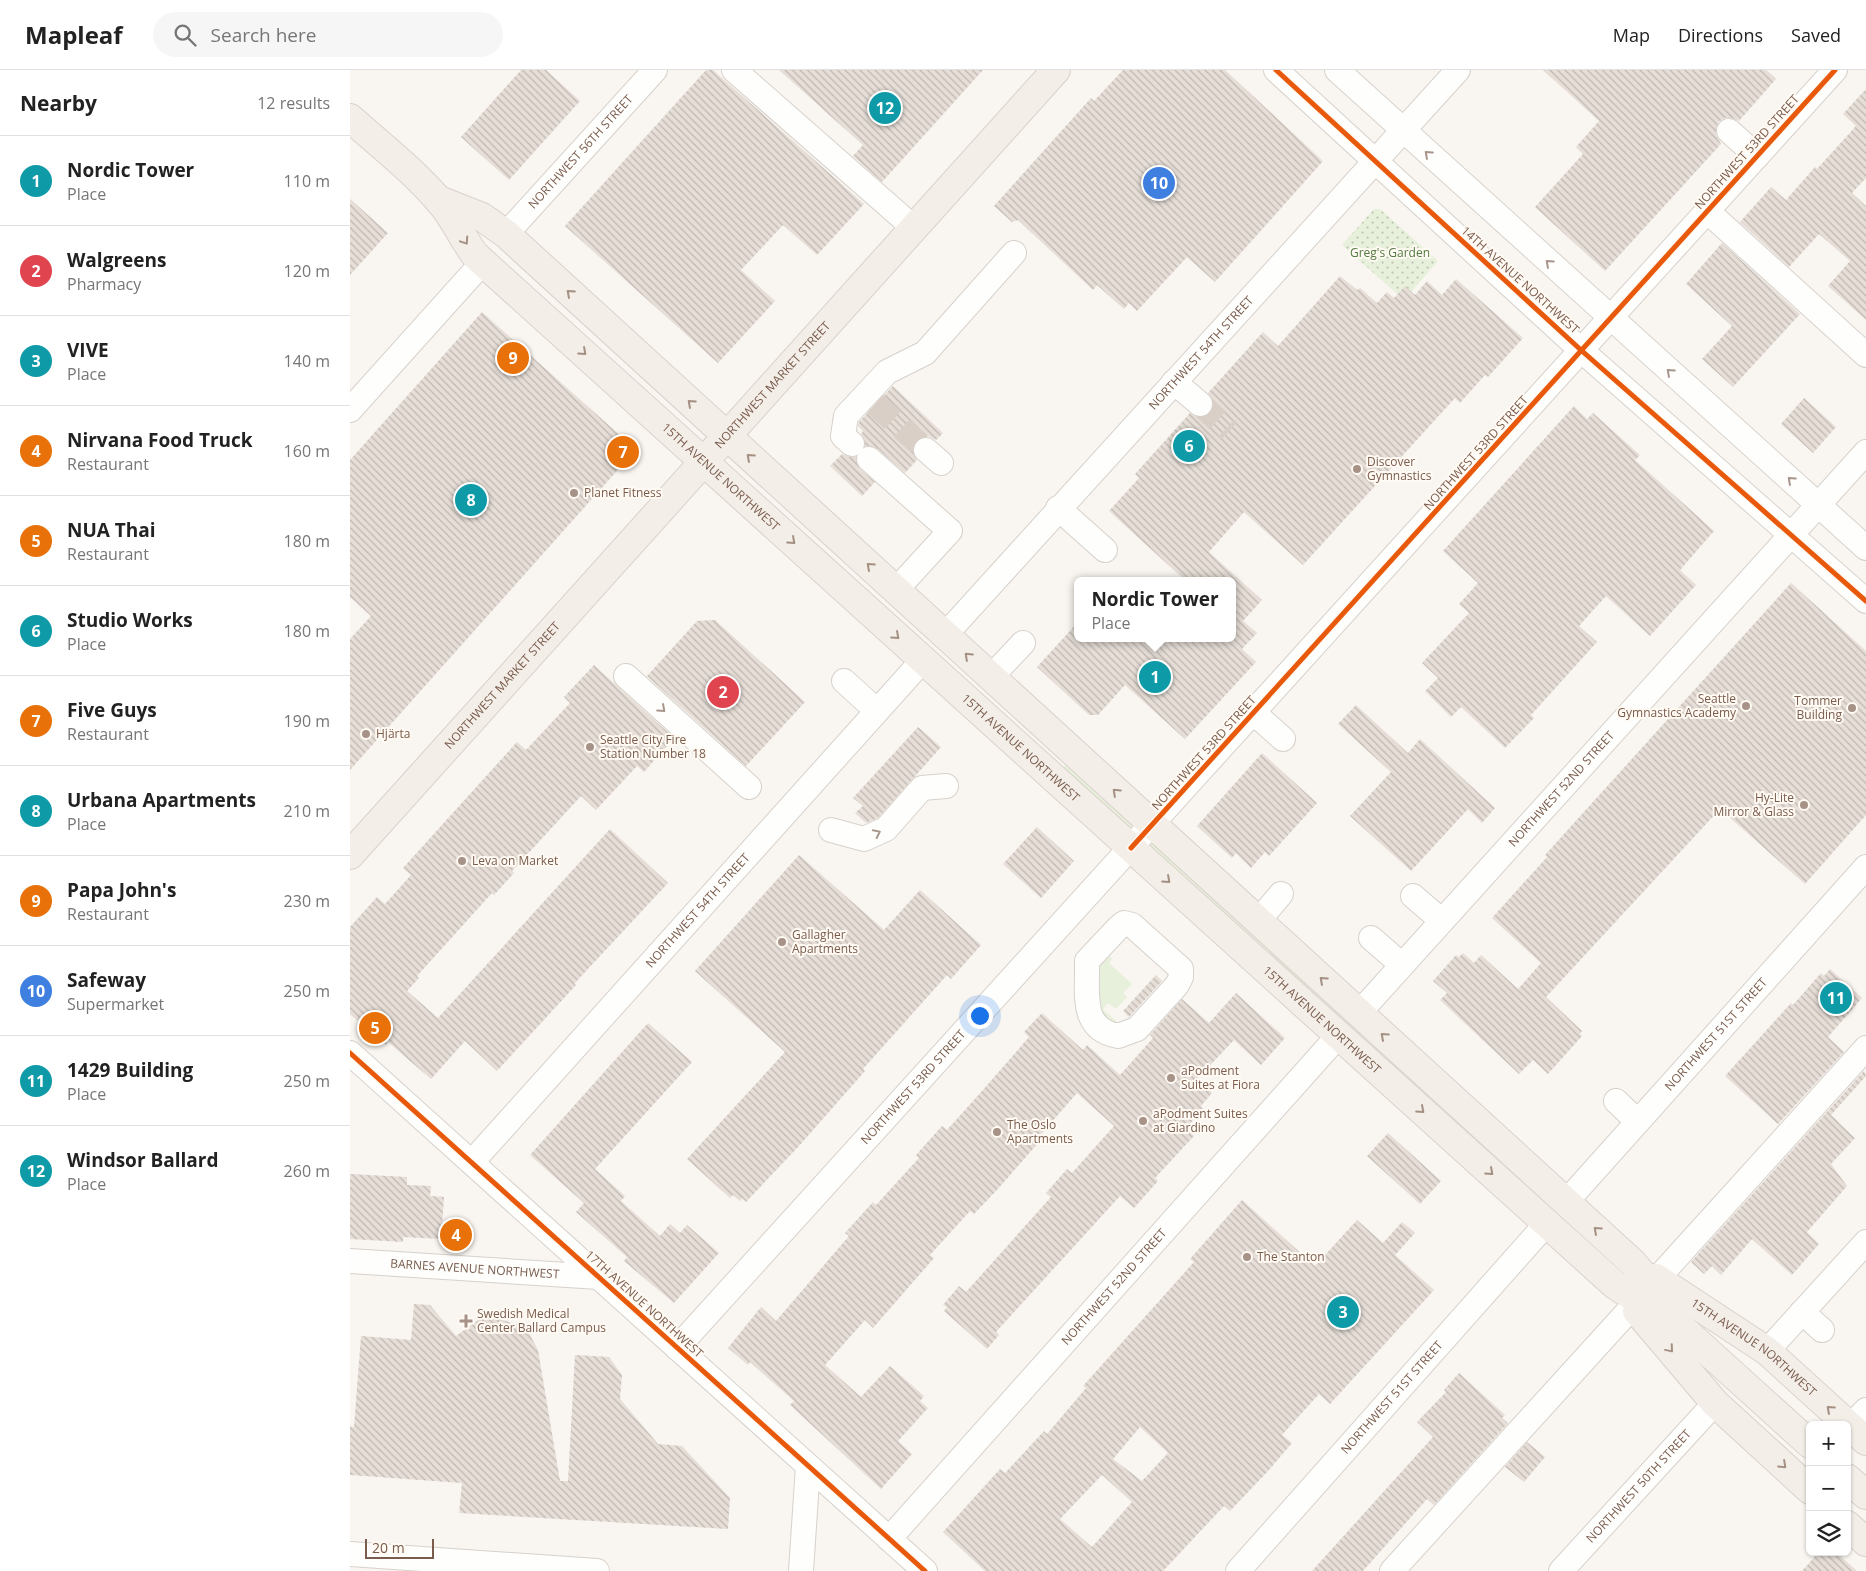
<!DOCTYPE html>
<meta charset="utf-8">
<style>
body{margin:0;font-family:"Open Sans",sans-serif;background:#f6f6f6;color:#222}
.controls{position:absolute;right:15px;bottom:15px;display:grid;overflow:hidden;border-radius:8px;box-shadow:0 1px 4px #0004}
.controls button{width:45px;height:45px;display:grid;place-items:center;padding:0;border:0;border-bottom:1px solid #e0e0e0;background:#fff;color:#222;font:25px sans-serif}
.scale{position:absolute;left:15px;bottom:12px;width:69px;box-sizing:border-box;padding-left:5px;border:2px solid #7a5c4d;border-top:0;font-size:14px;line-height:18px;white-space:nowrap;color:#7a5c4d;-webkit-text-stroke:4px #fffaf3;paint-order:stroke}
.you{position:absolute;left:629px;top:945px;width:18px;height:18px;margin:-12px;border:4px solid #fff;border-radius:50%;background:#1a73e8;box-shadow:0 0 0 8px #1a73e833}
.badge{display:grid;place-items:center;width:32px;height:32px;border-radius:50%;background:#2563eb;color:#fff;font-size:16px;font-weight:700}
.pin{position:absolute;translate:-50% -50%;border:2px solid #fff;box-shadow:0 1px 5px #0006}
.popup{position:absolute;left:724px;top:507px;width:162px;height:65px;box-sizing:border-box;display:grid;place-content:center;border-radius:8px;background:#fff;filter:drop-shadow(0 1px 4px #0005);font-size:16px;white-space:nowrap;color:#767676}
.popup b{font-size:19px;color:#222}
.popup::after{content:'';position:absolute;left:50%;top:100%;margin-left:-10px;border:10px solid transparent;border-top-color:#fff}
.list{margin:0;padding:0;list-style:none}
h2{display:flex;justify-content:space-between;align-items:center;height:65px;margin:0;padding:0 20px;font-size:21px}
h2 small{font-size:16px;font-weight:400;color:#767676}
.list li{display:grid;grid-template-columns:32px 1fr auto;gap:15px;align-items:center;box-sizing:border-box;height:90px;padding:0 20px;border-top:1px solid #e0e0e0}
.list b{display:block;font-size:19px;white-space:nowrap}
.list p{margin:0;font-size:16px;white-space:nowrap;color:#767676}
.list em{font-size:16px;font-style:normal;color:#767676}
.icon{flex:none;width:28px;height:28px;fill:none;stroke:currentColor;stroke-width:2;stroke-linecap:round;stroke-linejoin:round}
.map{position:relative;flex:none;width:1516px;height:1501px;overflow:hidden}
header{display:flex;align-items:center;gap:30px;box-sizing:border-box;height:70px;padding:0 25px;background:#fff;border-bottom:1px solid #e0e0e0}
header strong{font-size:24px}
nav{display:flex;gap:28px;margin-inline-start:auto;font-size:18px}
.search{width:350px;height:45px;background:#f6f6f6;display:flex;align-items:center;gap:12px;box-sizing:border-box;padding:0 18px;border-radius:28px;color:#767676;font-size:19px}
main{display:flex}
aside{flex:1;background:#fff}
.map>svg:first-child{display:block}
.grass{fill:#e7f0db}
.park{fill:url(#park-dots)}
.building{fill:url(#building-back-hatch);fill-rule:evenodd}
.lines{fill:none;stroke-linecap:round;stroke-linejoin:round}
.minor-tunnel{stroke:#d9cfc7;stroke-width:24;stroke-dasharray:24 12;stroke-linecap:butt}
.minor-casing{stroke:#d7d1cb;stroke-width:26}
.major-casing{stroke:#dad1cc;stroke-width:30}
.minor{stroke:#fefefd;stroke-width:24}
.major{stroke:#f3eee8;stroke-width:28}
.cycleway-casing{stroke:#fffaf3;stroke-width:8}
.cycleway{stroke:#e8590c;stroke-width:5}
.oneway{stroke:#a8958b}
.oneway2{stroke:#a48f83}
.poi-dot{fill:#a69286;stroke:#fffaf3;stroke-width:2}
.labels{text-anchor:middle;stroke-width:4;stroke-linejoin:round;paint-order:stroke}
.street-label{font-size:12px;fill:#7a5c4d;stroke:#fffaf3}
.park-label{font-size:12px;fill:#537a41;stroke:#fffaf3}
.poi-label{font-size:12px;fill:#7a5c4d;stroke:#fffaf3;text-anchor:start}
</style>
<header>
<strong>Mapleaf</strong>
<div class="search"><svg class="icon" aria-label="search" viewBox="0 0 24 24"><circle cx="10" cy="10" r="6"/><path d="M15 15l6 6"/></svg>Search here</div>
<nav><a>Map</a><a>Directions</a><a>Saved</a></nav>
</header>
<main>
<aside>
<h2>Nearby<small>12 results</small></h2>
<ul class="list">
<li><span class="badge" style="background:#0f9aa8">1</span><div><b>Nordic Tower</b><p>Place</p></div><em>110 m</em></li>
<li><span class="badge" style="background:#e0444e">2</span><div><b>Walgreens</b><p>Pharmacy</p></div><em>120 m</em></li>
<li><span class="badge" style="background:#0f9aa8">3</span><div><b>VIVE</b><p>Place</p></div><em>140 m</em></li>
<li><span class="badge" style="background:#e8710a">4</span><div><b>Nirvana Food Truck</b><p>Restaurant</p></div><em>160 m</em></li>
<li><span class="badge" style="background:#e8710a">5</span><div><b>NUA Thai</b><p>Restaurant</p></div><em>180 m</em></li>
<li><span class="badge" style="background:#0f9aa8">6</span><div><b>Studio Works</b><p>Place</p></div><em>180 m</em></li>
<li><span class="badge" style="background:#e8710a">7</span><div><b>Five Guys</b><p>Restaurant</p></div><em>190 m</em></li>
<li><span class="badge" style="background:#0f9aa8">8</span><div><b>Urbana Apartments</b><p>Place</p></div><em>210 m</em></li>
<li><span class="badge" style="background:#e8710a">9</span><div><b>Papa John's</b><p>Restaurant</p></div><em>230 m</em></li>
<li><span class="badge" style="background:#3f7fe0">10</span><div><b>Safeway</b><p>Supermarket</p></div><em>250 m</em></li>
<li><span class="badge" style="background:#0f9aa8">11</span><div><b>1429 Building</b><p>Place</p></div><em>250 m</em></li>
<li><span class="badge" style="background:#0f9aa8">12</span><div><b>Windsor Ballard</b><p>Place</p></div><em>260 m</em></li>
</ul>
</aside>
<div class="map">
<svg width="1516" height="1501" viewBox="0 0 1516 1501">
<defs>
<pattern id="park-dots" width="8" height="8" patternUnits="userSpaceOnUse" patternTransform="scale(1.25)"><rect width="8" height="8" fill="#e7f0db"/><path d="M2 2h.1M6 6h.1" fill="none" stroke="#c0c6b4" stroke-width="1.8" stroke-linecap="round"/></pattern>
<pattern id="building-back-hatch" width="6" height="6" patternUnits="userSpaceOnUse" patternTransform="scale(1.25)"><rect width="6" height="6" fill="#e6ded7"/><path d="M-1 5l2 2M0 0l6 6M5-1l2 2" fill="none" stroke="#bfb7b1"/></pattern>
</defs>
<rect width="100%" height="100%" fill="#f9f5f0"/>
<path class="grass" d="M715 695 1285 1210 1279 1217 710 701Z
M756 883 762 889 759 893 782 914 773 923 777 927 766 939 758 933 753 939 770 955 768 957 745 939 748 895Z"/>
<path class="park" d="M1024 139H1030L1088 191 1054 230 992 175Z"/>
<path class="building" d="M171 0H196L230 31 159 110 111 67Z
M356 0H363L514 134 467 185 433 155 391 200 425 231 368 293 215 156Z
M429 0H633L532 112 503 86 513 75Z
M773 0H875L973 91 865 212 837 187 787 241 779 233 774 239 747 215 743 220 668 150 662 152 644 136 741 28 744 31Z
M1193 0H1416L1426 9 1389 51 1382 48H1375L1368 52 1366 65 1371 74 1255 201 1185 137 1233 84 1226 77 1249 51Z
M1516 19V108L1502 123 1516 136V250L1478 216 1500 191 1469 164 1439 197 1390 152 1421 117 1436 130 1465 97 1467 99 1506 56 1493 44Z
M0 129 38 163 0 205Z
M1372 173 1450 244 1383 317 1352 289 1382 256 1336 214Z
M990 206 1007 220 1010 218 1027 233 1037 222 1044 228 1055 216 1065 225 1077 211 1092 225 1106 209 1173 268 1138 307 1135 305 1110 333 1105 328 953 495 894 442 859 482 912 530 893 551 907 563 892 579 906 592 835 669 775 615 748 645H739L687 597 728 552V568H882V511H836L759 441 789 408 785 404 840 343 848 348 860 343 863 337V330L858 323 913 262 928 276Z
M132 242 282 376V384L0 700V569L21 546 0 527V390Z
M543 316 593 363 586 370 578 366 566 371 562 378 567 390 555 403 528 379 515 376 511 364 513 361 508 356 509 352Z
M1454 328 1486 357 1463 383 1431 354Z
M1224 336 1237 349 1243 343 1290 385 1285 390 1364 461 1330 500 1346 515 1300 566 1256 526 1229 556 1247 572 1181 645 1184 648 1155 678 1111 637 1101 647 1075 621 1088 608 1072 593 1119 543 1109 534 1128 513 1093 481Z
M492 384 499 387H506L510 399 525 412 512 426 480 396Z
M1441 513 1516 581V745L1455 814 1370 739 1196 927 1232 961 1230 964 1232 966 1198 1004 1183 990 1169 1004 1090 930 1097 923 1083 911 1106 885 1109 887 1113 883 1124 893 1131 885 1168 919 1191 893 1142 848 1197 787 1195 785Z
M365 550 455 632 396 696 297 606 347 551Z
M244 595 324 668 294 702 287 696 246 740 231 726 162 801 164 803 144 825 142 823 67 906 69 908 57 921 88 948 260 759 318 813 224 914 226 915 147 1001 115 971 81 1009 38 972 36 975 0 944V857L27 827 35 834 61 805 53 798 167 672 176 680 220 633 214 627Z
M1006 635 1058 683 1070 669 1145 738 1132 753 1118 739 1061 801 1000 746 1041 702 988 654Z
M568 657 591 677 528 748 516 753 505 743 513 736 503 728Z
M912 683 967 733 919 786 915 782 901 798 886 783 882 788 847 756Z
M687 757 724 791 691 828 653 794Z
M449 785 534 860 570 820 631 875 601 909 597 905 513 999 515 1001 449 1076 396 1132 392 1128 390 1131 383 1125 380 1128 337 1089 435 982 345 901Z
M1480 899 1512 928 1478 967 1494 982 1428 1054 1375 1006 1441 933 1443 935 1471 903 1474 906Z
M806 905 812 911 779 947 773 941Z
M886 923 935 968 911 995 884 970 847 1009 862 1023 851 1036 853 1039 836 1058 844 1066 805 1108 808 1111 784 1138 770 1126 646 1262 649 1265 637 1279 594 1241 597 1237 593 1235 609 1216 616 1222 701 1127 696 1123 717 1099 722 1103 764 1056 727 1023 686 1070 689 1072 647 1120 624 1144 620 1141 580 1185 584 1188 523 1258 515 1250 475 1295 511 1327 540 1296 574 1326 570 1331 578 1338 548 1371 562 1384 531 1419 440 1335 444 1331 400 1292 398 1295 378 1278 411 1237 426 1251 499 1166 495 1163 523 1132 526 1135 569 1088 566 1085 592 1056 597 1060 632 1021 679 967 674 962 692 943 733 980 737 975 770 1005 803 968 800 965 832 929 859 953Z
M298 953 342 992 245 1099 275 1126 271 1131 310 1166 320 1154 330 1163 337 1155 369 1183 324 1233 274 1191 277 1187 226 1142 234 1133 180 1085Z
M1514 1001 1516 1006 1481 1045 1505 1068 1481 1094 1497 1116 1457 1162 1469 1174 1442 1205 1402 1169 1371 1205 1362 1196 1354 1204 1341 1192Z
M1038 1063 1091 1111 1070 1134 1017 1086Z
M0 1104 57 1107V1115L81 1116 80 1126 94 1127 91 1169 53 1167V1172L0 1169Z
M892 1130 965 1196 1007 1150 1033 1173 1052 1152 1065 1163 1045 1185 1084 1220 980 1334 969 1324 932 1365 942 1373 919 1400 880 1441 874 1436 813 1501H635L593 1462 650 1399 655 1403 694 1361 697 1364 736 1318 733 1316 844 1192 840 1189ZM790 1357 818 1383 792 1411 763 1389ZM752 1405 782 1432 742 1477 710 1449Z
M64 1234 80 1235 106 1266 128 1250 146 1248 169 1255 180 1265 188 1280 210 1411H218L225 1285 259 1287 272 1305 270 1329 308 1374 332 1376 380 1428 378 1459 109 1443 112 1413 0 1405V1356L4 1357 11 1266 61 1270Z
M1109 1303 1155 1345 1152 1348 1158 1353 1084 1435 1077 1429 1013 1501H962L1083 1367 1067 1352 1096 1322 1094 1320Z
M1177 1372 1195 1387 1174 1412 1155 1397Z
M1469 1482H1486L1507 1501H1452Z"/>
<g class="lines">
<path class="minor-tunnel" d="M525 334 576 380
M850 334 879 361"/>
<g class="minor-casing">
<g id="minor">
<path d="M384 0 564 158"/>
<path d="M926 0 1232 281 1516 531"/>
<path d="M987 0 1516 478"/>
<path d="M1379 61 1407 86"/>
<path d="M1357 141 1516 285"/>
<path id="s1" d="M156 164 305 0"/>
<path d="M824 312 850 334"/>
<path d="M0 340 133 192"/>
<path d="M502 374 493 366 496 346 537 302 575 283 664 183"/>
<path d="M576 380 591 393"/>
<path d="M519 389 600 461 546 520"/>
<path d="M708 438 755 480"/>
<path id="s2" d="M595 565 1108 0"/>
<path d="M276 606 399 717"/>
<path d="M641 607 673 573"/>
<path d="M494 611 527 641"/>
<path d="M904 643 933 669"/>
<path d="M481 760 514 769 536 759 572 718 596 716"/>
<path d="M1063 826 1092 851"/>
<path d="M908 851 931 824"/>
<path d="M774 853 782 855 831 899V907L827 915 787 959 768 966C729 959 738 922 737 891L768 858Z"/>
<path d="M1021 868 1052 895"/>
<path id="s3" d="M1009 943 1516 382"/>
<path d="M0 983 575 1501"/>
<path d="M1266 1031 1287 1051"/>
<path id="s4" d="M122 1092 573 590"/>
<path id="s5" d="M1216 1132 1516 797"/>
<path id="s6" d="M0 1191 249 1207"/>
<path d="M1307 1209 1516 978"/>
<path d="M1452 1242 1472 1260"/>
<path id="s7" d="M327 1278 1485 0"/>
<path d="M1417 1281 1516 1172"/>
<path d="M1500 1357 1516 1340"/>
<path id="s8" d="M539 1469 989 965"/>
<path d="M0 1484 247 1501"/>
<path d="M451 1501 458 1396"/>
<path id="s9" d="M888 1501 1197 1153"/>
<path d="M1042 1501 1283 1236"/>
<path id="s10" d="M1211 1501 1365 1333"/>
</g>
</g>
<g class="major-casing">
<g id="major">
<path id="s11" d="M0 48C30 75 64 101 90 132 105 148 112 169 126 186L1265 1215 1334 1260 1460 1374"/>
<path d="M89 130 132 147 156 164 1283 1193 1313 1229 1328 1250"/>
<path id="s12" d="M0 785 706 0"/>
<path id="s13" d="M1306 1208 1417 1281 1516 1371"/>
<path d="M1287 1241 1365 1333 1460 1420"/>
<path d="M1497 1408 1516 1425"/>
<path d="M1497 1455 1516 1472"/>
</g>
</g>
<use href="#minor" class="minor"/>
<use href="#major" class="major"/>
<g class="cycleway-casing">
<path id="cycleway" d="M926 0 1232 281 1516 531
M781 778 1485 0
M0 983 575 1501"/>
</g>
<use href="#cycleway" class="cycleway"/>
</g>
<defs><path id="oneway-chevron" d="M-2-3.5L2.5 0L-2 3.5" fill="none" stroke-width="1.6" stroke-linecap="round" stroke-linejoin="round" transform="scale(1.25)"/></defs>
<g class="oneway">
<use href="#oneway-chevron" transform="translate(1078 84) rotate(-138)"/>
<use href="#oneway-chevron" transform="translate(1199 193) rotate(-138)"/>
<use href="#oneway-chevron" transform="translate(1320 302) rotate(-138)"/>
<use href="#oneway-chevron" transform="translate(1441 410) rotate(-138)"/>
<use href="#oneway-chevron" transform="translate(312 639) rotate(42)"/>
<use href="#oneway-chevron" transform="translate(527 763) rotate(-26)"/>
</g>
<g class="oneway2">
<use href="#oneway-chevron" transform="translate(115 171) rotate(56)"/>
<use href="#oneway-chevron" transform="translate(220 223) rotate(-138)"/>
<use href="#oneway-chevron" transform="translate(233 282) rotate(42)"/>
<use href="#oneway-chevron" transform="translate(341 333) rotate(-138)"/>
<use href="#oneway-chevron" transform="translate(400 387) rotate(-138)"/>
<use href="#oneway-chevron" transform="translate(442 471) rotate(42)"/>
<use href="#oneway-chevron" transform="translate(520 496) rotate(-138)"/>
<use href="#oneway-chevron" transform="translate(546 566) rotate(42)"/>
<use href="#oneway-chevron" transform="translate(618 586) rotate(-137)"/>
<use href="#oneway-chevron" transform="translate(766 722) rotate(-137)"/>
<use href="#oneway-chevron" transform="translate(817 810) rotate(42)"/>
<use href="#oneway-chevron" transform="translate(973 910) rotate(-138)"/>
<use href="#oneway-chevron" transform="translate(1034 966) rotate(-138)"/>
<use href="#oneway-chevron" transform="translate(1071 1040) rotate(42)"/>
<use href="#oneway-chevron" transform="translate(1140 1102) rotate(42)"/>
<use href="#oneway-chevron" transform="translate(1247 1160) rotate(-138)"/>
<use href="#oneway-chevron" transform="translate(1320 1279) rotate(50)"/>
<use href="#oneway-chevron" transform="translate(1480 1339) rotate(-138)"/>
<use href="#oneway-chevron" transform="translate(1433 1395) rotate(43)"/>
</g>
<g class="poi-dot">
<circle cx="1007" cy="399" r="5"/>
<circle cx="224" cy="423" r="5"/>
<circle cx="1396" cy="636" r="5"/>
<circle cx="1502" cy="638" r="5"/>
<circle cx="16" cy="664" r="5"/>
<circle cx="240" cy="677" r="5"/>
<circle cx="1454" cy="735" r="5"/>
<circle cx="112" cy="791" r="5"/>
<circle cx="432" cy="872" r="5"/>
<circle cx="821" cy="1008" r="5"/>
<circle cx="793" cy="1051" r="5"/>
<circle cx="647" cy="1062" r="5"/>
<circle cx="897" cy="1187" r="5"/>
<path d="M113.5 1243.5h5v5h5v5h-5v5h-5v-5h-5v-5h5z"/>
</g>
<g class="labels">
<g class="street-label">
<text dy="4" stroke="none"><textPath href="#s1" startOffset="111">NORTHWEST 56TH STREET</textPath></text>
<text transform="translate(1397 82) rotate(-48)" y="4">NORTHWEST 53RD STREET</text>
<text transform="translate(1170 210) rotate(42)" y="4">14TH AVENUE NORTHWEST</text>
<text dy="4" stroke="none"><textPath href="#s2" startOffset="381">NORTHWEST 54TH STREET</textPath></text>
<text dy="4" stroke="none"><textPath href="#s12" startOffset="632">NORTHWEST MARKET STREET</textPath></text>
<text transform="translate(1126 383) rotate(-48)" y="4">NORTHWEST 53RD STREET</text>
<text dy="4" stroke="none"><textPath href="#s11" startOffset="518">15TH AVENUE NORTHWEST</textPath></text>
<text dy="4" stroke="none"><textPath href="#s12" startOffset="228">NORTHWEST MARKET STREET</textPath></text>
<text dy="4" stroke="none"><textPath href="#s11" startOffset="922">15TH AVENUE NORTHWEST</textPath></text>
<text transform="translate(854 683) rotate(-48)" y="4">NORTHWEST 53RD STREET</text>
<text dy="4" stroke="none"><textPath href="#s3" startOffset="302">NORTHWEST 52ND STREET</textPath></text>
<text dy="4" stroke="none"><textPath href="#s4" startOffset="338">NORTHWEST 54TH STREET</textPath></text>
<text dy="4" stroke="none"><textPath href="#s11" startOffset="1328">15TH AVENUE NORTHWEST</textPath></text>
<text dy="4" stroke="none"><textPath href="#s5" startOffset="225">NORTHWEST 51ST STREET</textPath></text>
<text dy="4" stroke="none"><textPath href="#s7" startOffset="352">NORTHWEST 53RD STREET</textPath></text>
<text dy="4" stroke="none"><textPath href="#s6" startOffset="125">BARNES AVENUE NORTHWEST</textPath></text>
<text dy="4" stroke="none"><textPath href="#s8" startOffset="338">NORTHWEST 52ND STREET</textPath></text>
<text transform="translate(294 1234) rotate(42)" y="4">17TH AVENUE NORTHWEST</text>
<text dy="4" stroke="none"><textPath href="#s13" startOffset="120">15TH AVENUE NORTHWEST</textPath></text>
<text dy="4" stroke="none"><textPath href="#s9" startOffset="232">NORTHWEST 51ST STREET</textPath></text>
<text dy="4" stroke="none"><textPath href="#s10" startOffset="115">NORTHWEST 50TH STREET</textPath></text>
</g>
<g class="park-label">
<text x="1040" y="187">Greg's Garden</text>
</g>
<g class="poi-label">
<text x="1017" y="396">Discover<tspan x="1017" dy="14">Gymnastics</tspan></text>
<text x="234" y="427">Planet Fitness</text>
<text x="1386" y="633" text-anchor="end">Seattle<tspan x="1386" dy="14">Gymnastics Academy</tspan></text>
<text x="1492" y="635" text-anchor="end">Tommer<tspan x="1492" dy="14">Building</tspan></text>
<text x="26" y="668">Hjärta</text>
<text x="250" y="674">Seattle City Fire<tspan x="250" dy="14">Station Number 18</tspan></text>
<text x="1444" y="732" text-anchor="end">Hy-Lite<tspan x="1444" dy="14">Mirror &amp; Glass</tspan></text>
<text x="122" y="795">Leva on Market</text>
<text x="442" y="869">Gallagher<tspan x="442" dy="14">Apartments</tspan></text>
<text x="831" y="1005">aPodment<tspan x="831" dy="14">Suites at Fiora</tspan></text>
<text x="803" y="1048">aPodment Suites<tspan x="803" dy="14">at Giardino</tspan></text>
<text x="657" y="1059">The Oslo<tspan x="657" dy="14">Apartments</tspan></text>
<text x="907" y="1191">The Stanton</text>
<text x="127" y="1248">Swedish Medical<tspan x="127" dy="14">Center Ballard Campus</tspan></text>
</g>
</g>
</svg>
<div class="controls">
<button>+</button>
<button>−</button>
<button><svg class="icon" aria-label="layers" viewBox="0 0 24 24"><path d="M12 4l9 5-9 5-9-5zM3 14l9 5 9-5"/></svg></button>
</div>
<div class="scale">20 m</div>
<div class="you"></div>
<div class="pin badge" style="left:805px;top:607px;background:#0f9aa8">1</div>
<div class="popup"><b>Nordic Tower</b>Place</div>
<div class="pin badge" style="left:373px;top:622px;background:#e0444e">2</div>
<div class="pin badge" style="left:993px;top:1242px;background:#0f9aa8">3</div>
<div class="pin badge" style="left:106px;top:1165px;background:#e8710a">4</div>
<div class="pin badge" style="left:25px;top:958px;background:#e8710a">5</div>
<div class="pin badge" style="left:839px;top:376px;background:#0f9aa8">6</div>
<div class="pin badge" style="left:273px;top:382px;background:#e8710a">7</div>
<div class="pin badge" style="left:121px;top:430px;background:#0f9aa8">8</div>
<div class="pin badge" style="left:163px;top:288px;background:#e8710a">9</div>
<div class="pin badge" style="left:809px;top:113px;background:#3f7fe0">10</div>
<div class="pin badge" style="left:1486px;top:928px;background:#0f9aa8">11</div>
<div class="pin badge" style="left:535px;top:38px;background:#0f9aa8">12</div>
</div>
</main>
